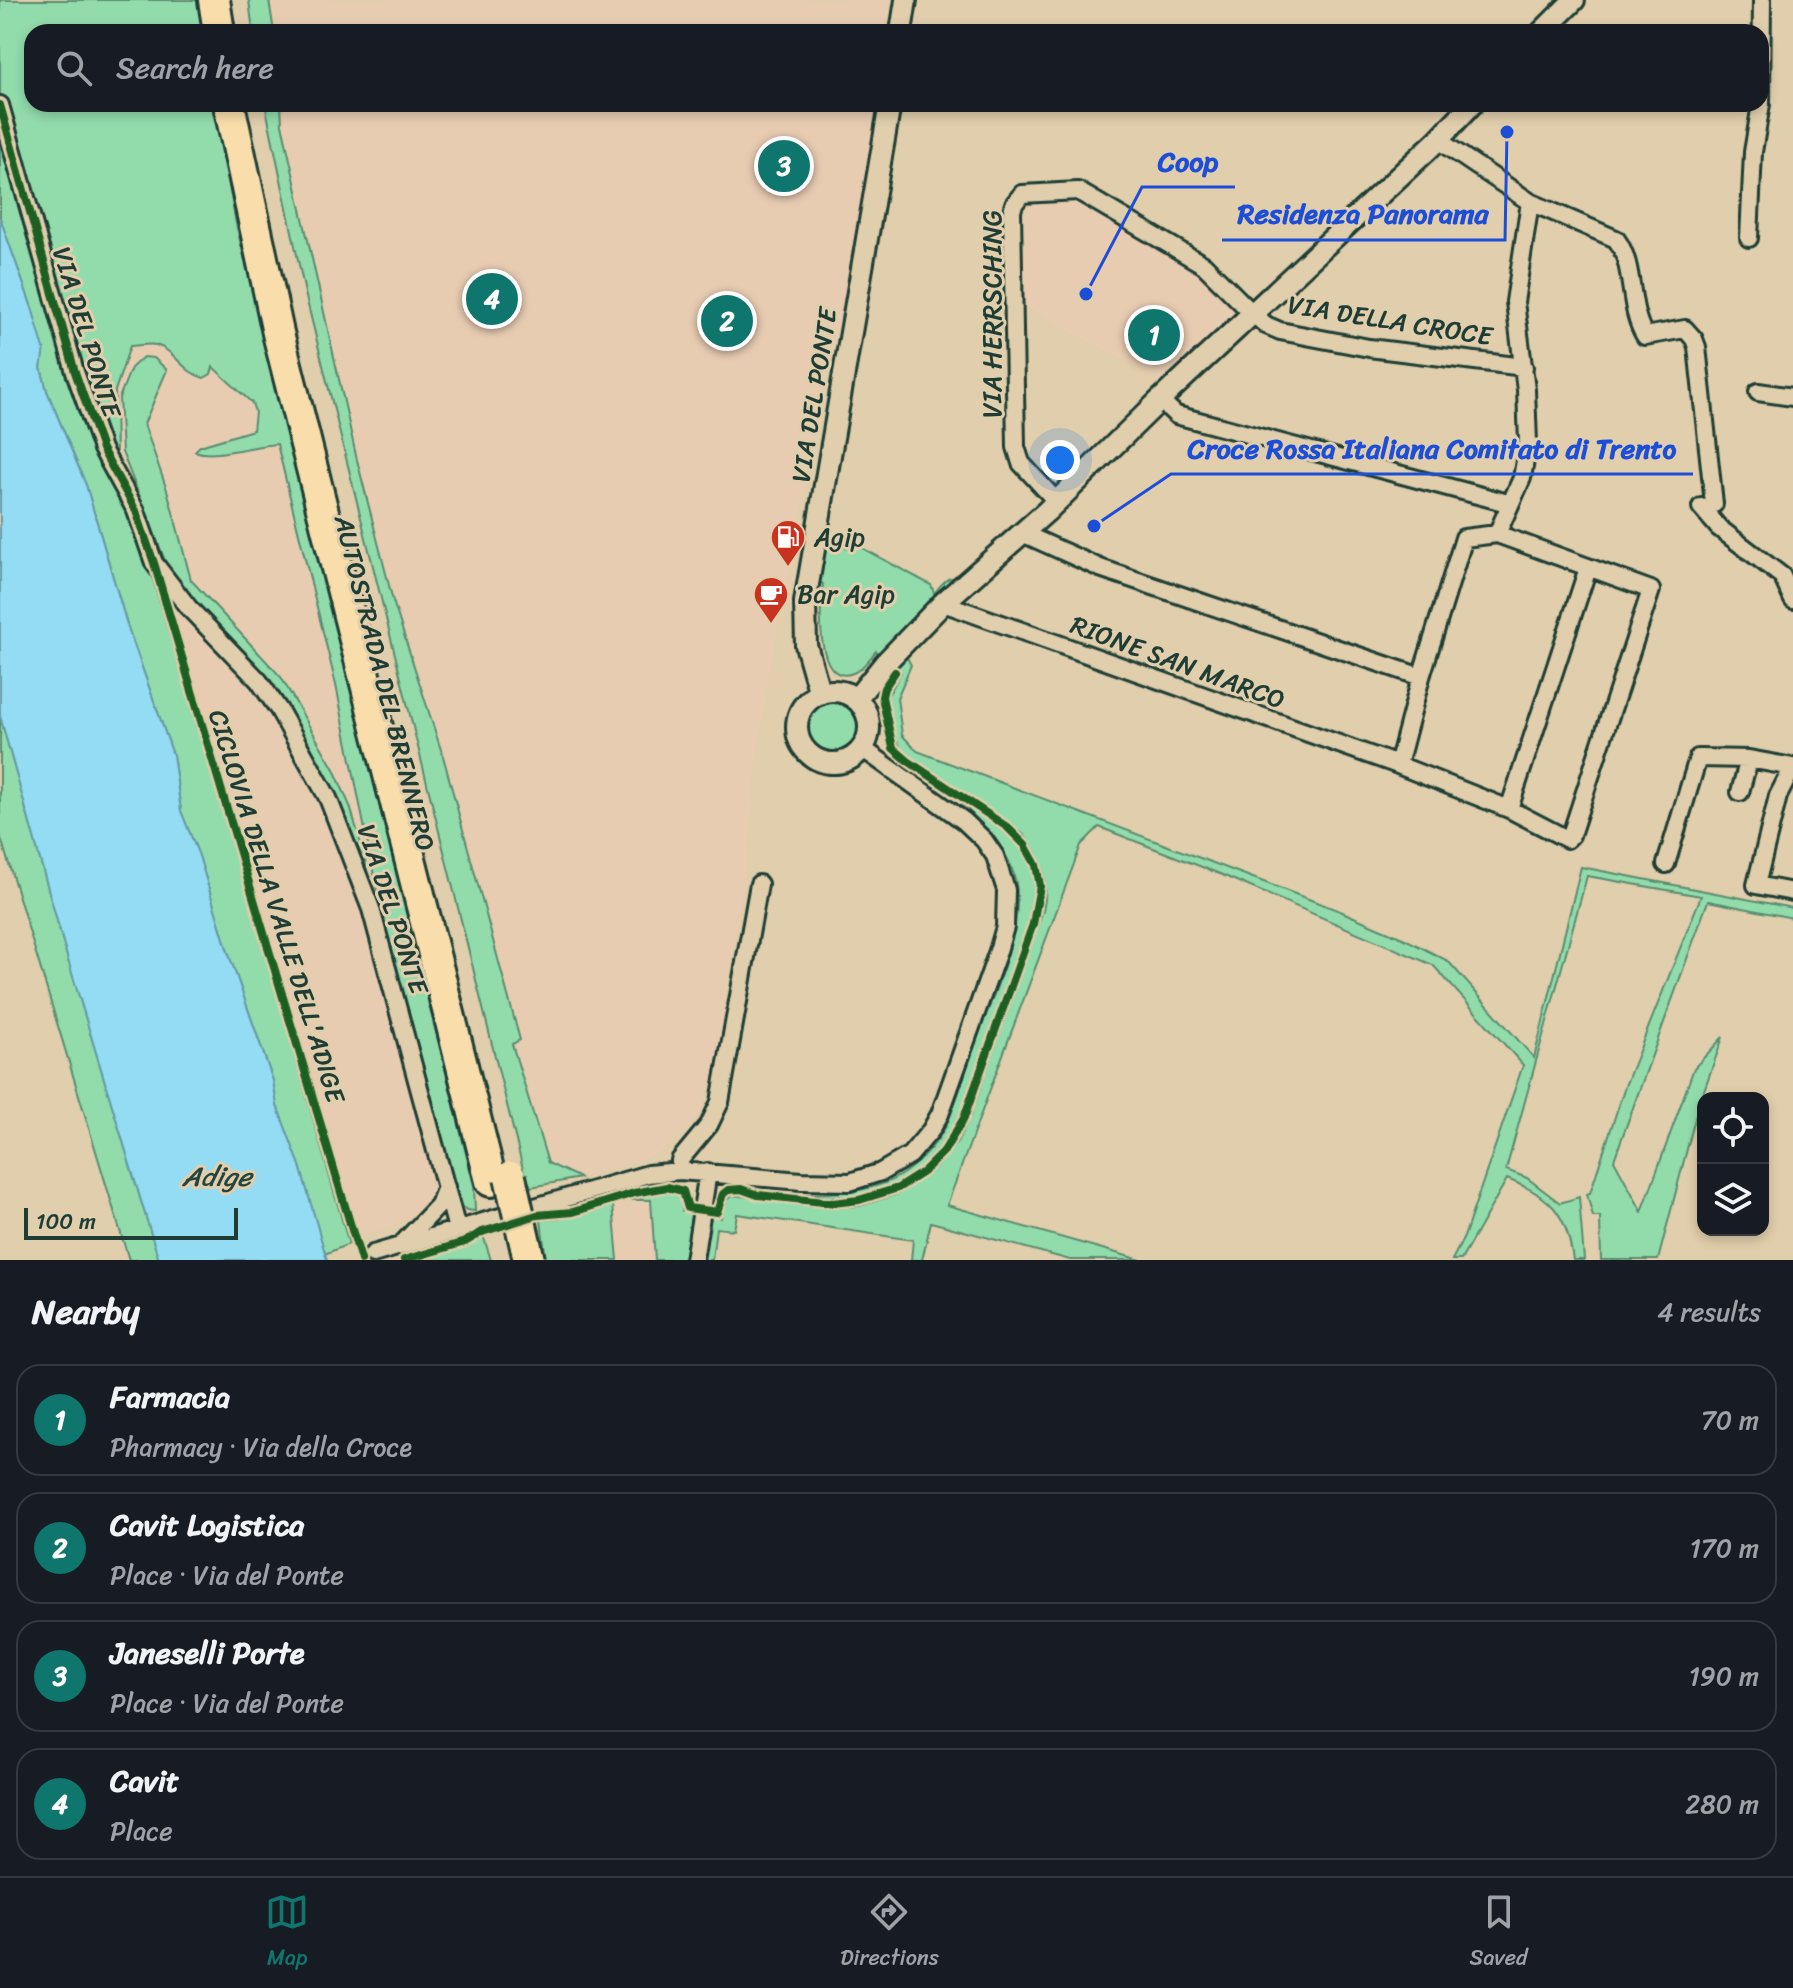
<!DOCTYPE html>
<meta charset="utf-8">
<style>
body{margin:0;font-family:Sriracha,sans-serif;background:#20242c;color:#f1f3f6}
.controls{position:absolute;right:24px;bottom:24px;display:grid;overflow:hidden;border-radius:16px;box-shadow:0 4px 12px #0003}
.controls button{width:72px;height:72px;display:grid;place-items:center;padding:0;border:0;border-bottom:2px solid #363941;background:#171b24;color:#f1f3f6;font:40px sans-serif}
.scale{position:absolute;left:24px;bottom:20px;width:214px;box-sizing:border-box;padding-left:8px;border:4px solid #1f3d34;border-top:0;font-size:22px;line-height:28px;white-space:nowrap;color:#1f3d34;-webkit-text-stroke:6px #e1ceac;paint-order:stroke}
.you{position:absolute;left:1060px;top:460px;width:28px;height:28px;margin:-20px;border:6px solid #fff;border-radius:50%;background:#1a73e8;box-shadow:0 0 0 12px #1a73e833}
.badge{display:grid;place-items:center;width:52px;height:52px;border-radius:50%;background:#0f766e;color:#fff;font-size:26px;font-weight:700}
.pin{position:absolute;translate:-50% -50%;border:4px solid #fff;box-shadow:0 2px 8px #0006}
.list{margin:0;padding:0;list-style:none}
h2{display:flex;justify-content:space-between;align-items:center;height:104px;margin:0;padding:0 32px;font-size:34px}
h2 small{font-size:26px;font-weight:400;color:#9ea1a6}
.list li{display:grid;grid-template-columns:52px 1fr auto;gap:24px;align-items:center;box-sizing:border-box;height:112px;margin:0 16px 16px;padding:0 16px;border:2px solid #363941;border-radius:24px}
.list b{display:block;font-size:30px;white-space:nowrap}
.list p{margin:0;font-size:26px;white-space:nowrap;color:#9ea1a6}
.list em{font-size:26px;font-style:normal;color:#9ea1a6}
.icon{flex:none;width:44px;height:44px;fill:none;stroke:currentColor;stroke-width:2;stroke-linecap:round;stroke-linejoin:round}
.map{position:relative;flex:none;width:1793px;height:1260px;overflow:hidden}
.search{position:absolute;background:#171b24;box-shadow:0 4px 12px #0003;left:24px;right:24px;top:24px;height:88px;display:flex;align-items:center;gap:20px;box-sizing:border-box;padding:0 28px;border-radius:24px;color:#9ea1a6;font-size:30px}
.sheet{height:616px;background:#171b24}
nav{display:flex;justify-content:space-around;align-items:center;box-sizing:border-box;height:112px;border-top:2px solid #363941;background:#171b24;font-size:22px;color:#9ea1a6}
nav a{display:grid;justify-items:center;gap:4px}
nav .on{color:#0f766e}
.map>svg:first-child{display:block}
.built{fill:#e8ccb2}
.green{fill:#92dcac;stroke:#588c70;stroke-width:2}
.water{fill:#93dcf4;stroke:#659ca7;stroke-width:2}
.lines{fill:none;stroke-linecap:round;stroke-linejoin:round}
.minor-casing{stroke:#1f3d34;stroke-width:22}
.tertiary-casing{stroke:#1f3d34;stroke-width:26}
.motorway-casing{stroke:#1f3d34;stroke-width:36}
.minor{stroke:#e1ceac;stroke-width:16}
.tertiary{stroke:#e1ceac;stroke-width:20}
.motorway{stroke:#f9deab;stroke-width:30}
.motorway-bridge-casing{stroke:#1f3d34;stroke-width:36;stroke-linecap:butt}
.motorway-bridge{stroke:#f9deab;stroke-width:30}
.cycleway-casing{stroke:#e1ceac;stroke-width:13}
.cycleway{stroke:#1b5e20;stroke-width:8}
.labels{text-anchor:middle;stroke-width:6;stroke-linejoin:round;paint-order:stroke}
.street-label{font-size:26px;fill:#1f3d34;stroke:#e1ceac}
.poi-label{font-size:26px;fill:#1f3d34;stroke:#e1ceac;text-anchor:start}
.water-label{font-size:28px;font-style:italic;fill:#25453e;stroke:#e1ceac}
.leader{fill:none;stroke:#1d4ed8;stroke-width:3}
.callout-dot{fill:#1d4ed8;stroke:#e1ceac;stroke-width:3}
.callout-label{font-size:28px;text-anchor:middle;font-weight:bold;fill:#1d4ed8;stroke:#e1ceac;stroke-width:6;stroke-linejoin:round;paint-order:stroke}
</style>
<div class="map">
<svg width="1793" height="1260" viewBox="0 0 1793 1260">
<rect width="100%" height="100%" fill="#e1ceac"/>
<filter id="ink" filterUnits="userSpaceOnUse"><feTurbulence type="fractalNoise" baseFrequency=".0125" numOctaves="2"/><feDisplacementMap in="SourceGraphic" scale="16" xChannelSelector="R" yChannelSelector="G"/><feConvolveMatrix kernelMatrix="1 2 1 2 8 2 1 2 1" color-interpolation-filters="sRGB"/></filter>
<g filter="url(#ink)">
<path class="built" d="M269 0H892L887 32H274Z
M0 25 32 32V104H209L274 433 336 685 373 868 361 871 293 726 172 578 122 452 106 453 76 371 0 97Z
M281 104H876L854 245 764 695 766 699 758 745 749 844 714 1072 700 1113 690 1125 670 1145 655 1154 633 1162 580 1178 548 1163 512 1044 520 1040 443 756 393 601 357 460 282 124Z
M1075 200 1199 272 1232 309 1231 317 1164 382 1024 305 1022 208 1029 201Z
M181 606 256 683 312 778 371 924 438 1187 429 1203 395 1225 378 1232 358 1236 246 846 172 611Z
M643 1199 666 1201 680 1260H583L613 1205 623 1202 625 1209 633 1207 631 1200Z"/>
<path class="green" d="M0 0H199L203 32H32V104H214L236 224 474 1186 475 1211 467 1210 459 1205 382 927 379 900 336 685 277 444C254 445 214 459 195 451L200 446 253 430 255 412 252 403 213 367 211 374 204 378C183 373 176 351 156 345 149 343 137 346 130 346L115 391 116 461 76 371 0 97Z
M249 0H269L274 32H253Z
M265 104H281L282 124 357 460 393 601 443 756 520 1040 512 1044 548 1163 580 1178 531 1187 524 1173 305 293Z
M0 130 62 349 135 522 232 837 349 1244 325 1254 300 1166 277 1106 273 1081 227 949 199 856 181 811 173 755 127 625 86 485 47 391 41 368 43 349 32 308 0 218Z
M143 357 154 358 167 370 144 424 168 493 191 580 281 677 334 769 350 806 364 854 373 902 293 726 172 578 122 452 119 398 131 368Z
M828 538 847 548 851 542 931 585 934 593C942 586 945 574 959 579L882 656 876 651C870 658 862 670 853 673 814 688 820 602 823 584L819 582Z
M905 654 911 665 897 698 902 735 917 751 1340 911 1405 939 1448 961 1534 1058 1581 867 1793 908V918L1708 901 1614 1160 1642 1212 1694 1068 1723 1037 1702 1096 1706 1098H1703V1108L1698 1107 1658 1260H1601L1600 1217H1593L1587 1194 1590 1193 1625 1086 1701 896 1587 876 1506 1170 1527 1178 1560 1203 1579 1197 1584 1260H1573C1567 1213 1551 1196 1507 1179L1461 1260H1452L1464 1237 1523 1065 1433 965 1220 874 1099 827 1081 845 947 1205 1141 1260H1070L931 1222 922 1260H911L913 1240 737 1214 734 1230 716 1228 712 1260H702L710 1216 721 1218 725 1202 732 1195 832 1208 860 1206 898 1194 936 1167 957 1142 970 1118 1043 911C1050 882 1041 856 1023 834L903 752 895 737 887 697 901 673 895 667Z
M807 727a27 27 0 1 1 54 0a27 27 0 1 1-54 0Z
M0 716 68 960 159 1260H129L0 835Z
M958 800C1007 830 1051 853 1031 919 1016 961 1001 1004 986 1046 977 1071 970 1097 958 1121 928 1184 870 1203 804 1195 837 1191 869 1194 899 1176 917 1165 935 1146 945 1128 957 1103 964 1074 974 1047 990 1002 1024 931 1016 884 1010 848 983 825 958 800Z
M664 1192 678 1193 683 1203 682 1211 693 1213 686 1260H655L651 1200H631Z
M613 1205 618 1260H546L541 1220 558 1219Z
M483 1235 491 1260H420L469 1246Z"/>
<path class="water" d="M0 218 32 308 44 349 41 368 47 391 86 485 127 625 173 755 181 811 199 856 227 949 273 1081 277 1106 300 1166 327 1260H159L68 960 0 716Z"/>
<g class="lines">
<g class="minor-casing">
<path id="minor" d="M1761 102 1762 0
M0 105 75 372 102 449 136 511 154 563 188 607 259 681 279 710 328 798 371 909 457 1229
M1438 140 1530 202 1616 239C1636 266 1627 306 1645 336L1685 329 1694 339 1697 347 1714 504
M1749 238 1753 152 1761 104
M1758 392 1793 397
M1160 400 1176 415 1504 502
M1056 501 1021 463 1016 447 1012 211 1014 204 1022 194 1078 191 1204 265 1253 314 1266 325 1280 331 1369 348 1524 367
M1701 507 1719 528 1782 576 1793 600
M1022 533 1100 568 1421 677
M1497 534 1522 478 1528 443 1526 390 1515 302 1530 202
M943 603 1398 765 1509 809 1567 839 1571 835 1651 590 1497 534 1464 538 1421 677 1398 765
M1793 767 1778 796 1756 885 1793 892
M1740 792 1749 759 1793 767
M1509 809 1588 568
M1666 864 1698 758 1749 759
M680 1171V1160L709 1125 720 1102 759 884
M402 1244 439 1205 446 1187
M373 1254 648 1174 680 1171 802 1181 850 1182 881 1172 910 1155 931 1130 940 1114 998 951 1005 927 1006 890 995 856 984 840 964 821 862 748
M694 1260 708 1172"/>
</g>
<g class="tertiary-casing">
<path id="tertiary" d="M901 32 906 0
M1542 32 1574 0
M797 727a36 36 0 1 1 72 0a36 36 0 1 1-72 0Z
M820 694 806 645 805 602 890 104
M856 699 885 663 943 603 1047 511 1160 400 1438 140 1472 104"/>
</g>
<g class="motorway-casing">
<path id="motorway" d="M214 0 219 32
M229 104 278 333 491 1181"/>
</g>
<use href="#minor" class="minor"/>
<use href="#tertiary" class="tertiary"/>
<use href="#motorway" class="motorway"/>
<g class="motorway-bridge-casing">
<path id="motorway-bridge" d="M510 1177 529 1260"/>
</g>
<use href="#motorway-bridge" class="motorway-bridge"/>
<g class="cycleway-casing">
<path id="cycleway" d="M0 105 75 372 102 449 136 511 154 563 361 1260
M404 1260 465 1242 482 1232 537 1215 573 1212 634 1193 667 1187 683 1191 688 1208 717 1212 723 1194 728 1190 741 1189 758 1195 833 1203 859 1200 898 1188 923 1172 944 1151 964 1118 1033 924 1040 886 1036 865 1025 845 1007 827 908 761 893 748 882 697 884 688 895 672"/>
</g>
<use href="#cycleway" class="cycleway"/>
</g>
</g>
<defs>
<g id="fuel-pin" transform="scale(1.8)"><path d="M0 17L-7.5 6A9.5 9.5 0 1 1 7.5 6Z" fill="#c8321e" stroke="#e1ceac"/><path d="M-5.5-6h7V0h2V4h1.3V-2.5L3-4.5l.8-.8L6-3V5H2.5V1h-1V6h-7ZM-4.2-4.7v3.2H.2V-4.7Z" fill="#fff"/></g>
<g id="cafe-pin" transform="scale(1.8)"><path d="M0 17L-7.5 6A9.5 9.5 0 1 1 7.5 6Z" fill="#c8321e" stroke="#e1ceac"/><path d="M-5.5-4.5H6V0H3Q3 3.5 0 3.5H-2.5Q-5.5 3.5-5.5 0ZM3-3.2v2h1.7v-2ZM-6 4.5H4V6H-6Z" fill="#fff"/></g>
</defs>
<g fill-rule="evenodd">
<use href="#fuel-pin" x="788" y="537"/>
<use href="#cafe-pin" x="771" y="594"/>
</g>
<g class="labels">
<g class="street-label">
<text transform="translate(992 314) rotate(-90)" y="9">VIA HERRSCHING</text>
<text transform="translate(1390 320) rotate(9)" y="9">VIA DELLA CROCE</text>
<text transform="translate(87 332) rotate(73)" y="9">VIA DEL PONTE</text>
<text transform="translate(814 395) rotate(-81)" y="9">VIA DEL PONTE</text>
<text transform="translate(1178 662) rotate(20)" y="9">RIONE SAN MARCO</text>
<text transform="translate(385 683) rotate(76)" y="9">AUTOSTRADA DEL BRENNERO</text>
<text transform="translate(277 906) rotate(73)" y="9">CICLOVIA DELLA VALLE DELL'ADIGE</text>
<text transform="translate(393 909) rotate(72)" y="9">VIA DEL PONTE</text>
</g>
<g class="poi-label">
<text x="814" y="546">Agip</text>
<text x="797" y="603">Bar Agip</text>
</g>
<g class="water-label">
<text x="217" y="1186">Adige</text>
</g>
</g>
<path class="leader" d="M1086 294L1142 187H1235M1507 132L1505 240H1222M1094 526L1171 474H1693"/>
<g class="callout-dot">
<circle cx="1086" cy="294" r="8"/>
<circle cx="1507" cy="132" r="8"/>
<circle cx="1094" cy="526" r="8"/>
</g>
<g class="callout-label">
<text x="1188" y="171">Coop</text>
<text x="1363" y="223">Residenza Panorama</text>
<text x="1432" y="458">Croce Rossa Italiana Comitato di Trento</text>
</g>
</svg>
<div class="controls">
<button><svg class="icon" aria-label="locate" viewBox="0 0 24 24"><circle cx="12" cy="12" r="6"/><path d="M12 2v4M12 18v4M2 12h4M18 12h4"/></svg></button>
<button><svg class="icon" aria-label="layers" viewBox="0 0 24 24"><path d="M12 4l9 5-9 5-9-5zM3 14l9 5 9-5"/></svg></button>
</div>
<div class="scale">100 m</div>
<div class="you"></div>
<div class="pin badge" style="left:1154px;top:335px">1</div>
<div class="pin badge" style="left:727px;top:321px">2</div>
<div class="pin badge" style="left:784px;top:166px">3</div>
<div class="pin badge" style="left:492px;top:299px">4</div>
<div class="search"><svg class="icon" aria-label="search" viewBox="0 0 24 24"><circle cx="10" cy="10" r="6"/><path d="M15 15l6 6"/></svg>Search here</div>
</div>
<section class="sheet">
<h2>Nearby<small>4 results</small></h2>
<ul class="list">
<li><span class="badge">1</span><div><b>Farmacia</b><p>Pharmacy · Via della Croce</p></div><em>70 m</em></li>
<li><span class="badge">2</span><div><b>Cavit Logistica</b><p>Place · Via del Ponte</p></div><em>170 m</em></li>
<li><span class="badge">3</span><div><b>Janeselli Porte</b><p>Place · Via del Ponte</p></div><em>190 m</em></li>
<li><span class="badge">4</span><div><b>Cavit</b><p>Place</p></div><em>280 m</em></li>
</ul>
</section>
<nav>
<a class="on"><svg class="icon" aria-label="map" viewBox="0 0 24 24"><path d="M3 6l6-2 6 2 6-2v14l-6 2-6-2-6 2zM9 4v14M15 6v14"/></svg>Map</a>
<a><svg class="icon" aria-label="directions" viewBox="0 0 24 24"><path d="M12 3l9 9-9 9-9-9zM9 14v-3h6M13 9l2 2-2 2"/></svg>Directions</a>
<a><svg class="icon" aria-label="saved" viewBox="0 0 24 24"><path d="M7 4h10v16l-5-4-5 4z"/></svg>Saved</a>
</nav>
